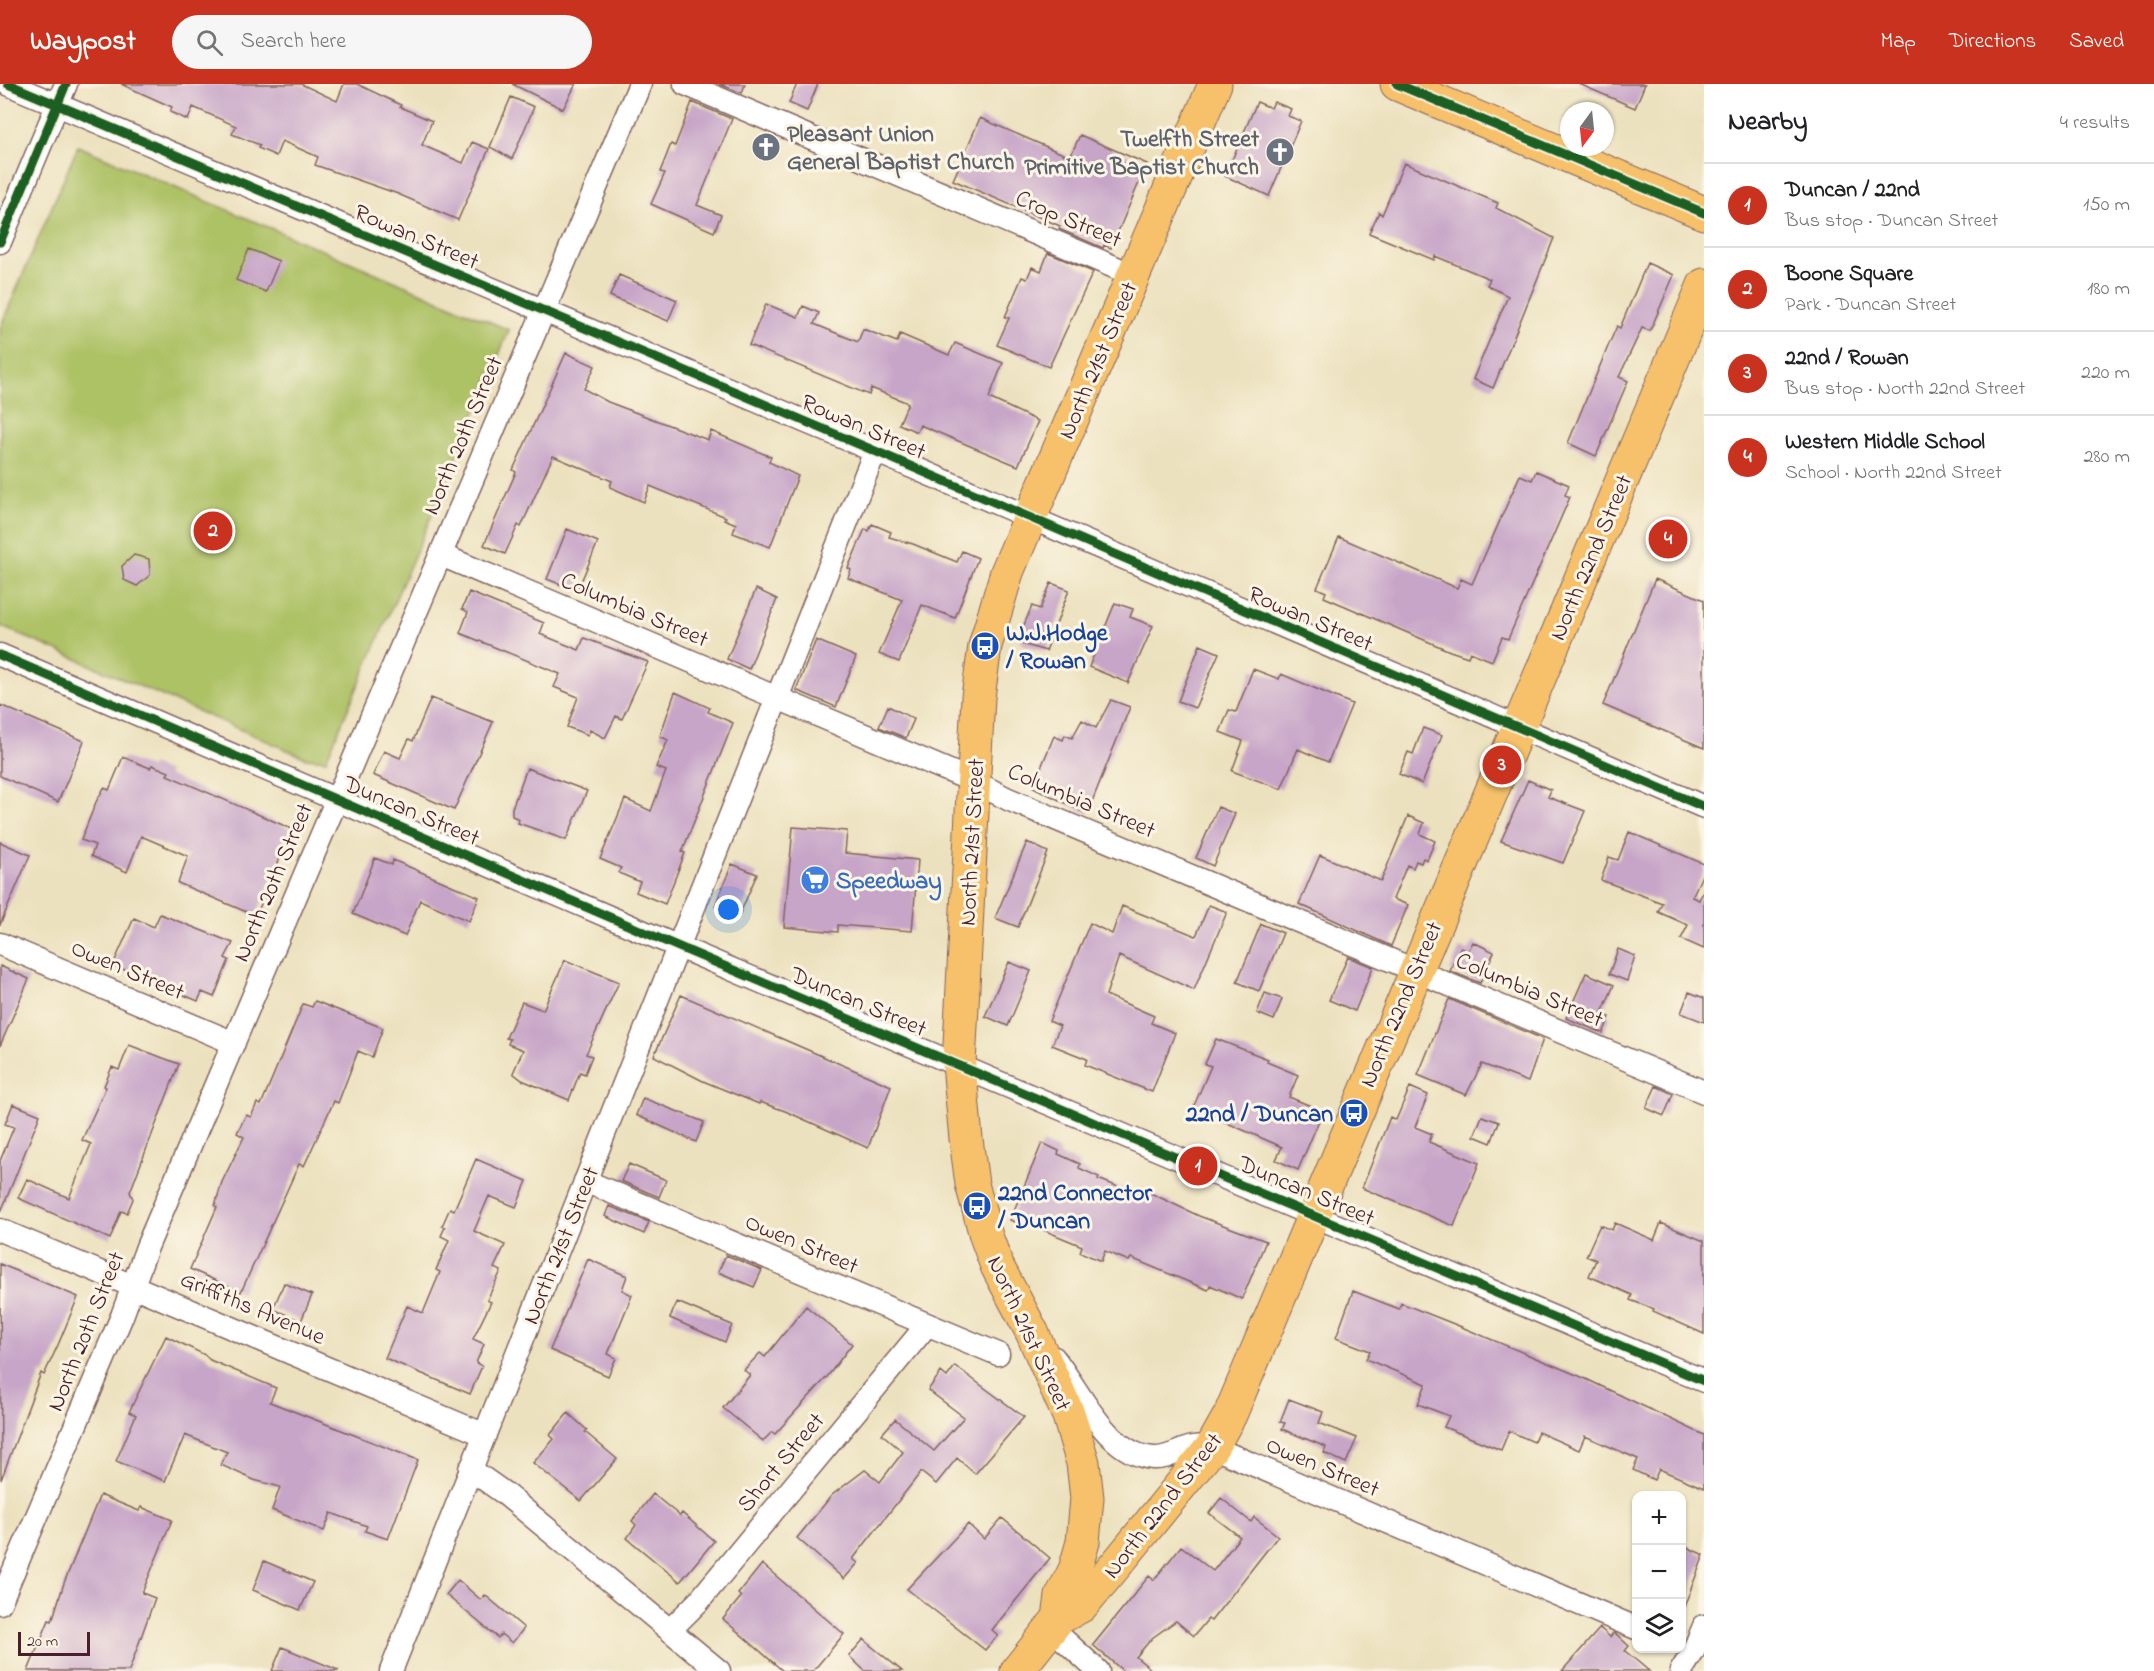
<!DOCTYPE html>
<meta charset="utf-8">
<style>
body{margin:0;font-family:"Indie Flower",sans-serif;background:#f6f6f6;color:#202124}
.controls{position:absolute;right:18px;bottom:18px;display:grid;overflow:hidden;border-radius:12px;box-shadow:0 2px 4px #0004}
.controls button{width:54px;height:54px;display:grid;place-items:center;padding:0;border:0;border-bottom:2px solid #e0e0e0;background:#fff;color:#202124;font:30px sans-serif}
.compass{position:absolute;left:1560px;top:18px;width:54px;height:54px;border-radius:50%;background:#fff;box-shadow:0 2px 4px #0004;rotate:195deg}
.scale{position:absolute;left:18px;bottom:15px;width:72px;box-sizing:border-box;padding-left:6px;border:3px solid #4a1f2b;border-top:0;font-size:16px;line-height:21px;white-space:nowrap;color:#4a1f2b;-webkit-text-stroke:4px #fcf5e5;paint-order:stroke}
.you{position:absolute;left:729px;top:826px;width:21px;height:21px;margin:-15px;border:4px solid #fff;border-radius:50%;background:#1a73e8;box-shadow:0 0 0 9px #1a73e833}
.badge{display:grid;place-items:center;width:39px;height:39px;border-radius:50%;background:#c8321e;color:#fff;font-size:20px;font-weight:700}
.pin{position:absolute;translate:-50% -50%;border:3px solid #fff;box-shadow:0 2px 6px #0006}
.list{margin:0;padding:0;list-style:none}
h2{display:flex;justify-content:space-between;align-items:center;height:78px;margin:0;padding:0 24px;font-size:26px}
h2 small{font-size:20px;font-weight:400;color:#757577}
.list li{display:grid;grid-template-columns:39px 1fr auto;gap:18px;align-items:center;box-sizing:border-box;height:84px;padding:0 24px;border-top:2px solid #e0e0e0}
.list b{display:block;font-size:22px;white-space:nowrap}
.list p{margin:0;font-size:20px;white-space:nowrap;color:#757577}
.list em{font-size:20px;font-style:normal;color:#757577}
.icon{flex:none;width:33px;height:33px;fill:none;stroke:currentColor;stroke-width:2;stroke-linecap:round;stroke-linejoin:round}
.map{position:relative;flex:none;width:1704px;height:1587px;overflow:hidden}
header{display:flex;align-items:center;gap:36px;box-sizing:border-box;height:84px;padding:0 30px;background:#c8321e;color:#fff}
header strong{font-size:28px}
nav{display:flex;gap:33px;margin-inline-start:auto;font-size:21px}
.search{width:420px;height:54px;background:#f6f6f6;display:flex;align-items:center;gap:15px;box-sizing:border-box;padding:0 21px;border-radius:33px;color:#757577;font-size:22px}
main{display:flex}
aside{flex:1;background:#fff}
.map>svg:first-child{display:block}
.green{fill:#adc165;stroke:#7c7048;stroke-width:1.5}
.building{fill:#c7a5c8}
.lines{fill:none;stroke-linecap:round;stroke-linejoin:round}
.street-casing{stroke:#83635e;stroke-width:25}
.primary-casing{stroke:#83635e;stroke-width:35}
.street{stroke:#fff;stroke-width:22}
.primary{stroke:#f6c16b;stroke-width:33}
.cycleway-casing{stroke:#fcf5e5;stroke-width:13}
.cycleway{stroke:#1b5e20;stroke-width:9}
.labels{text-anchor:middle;stroke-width:6;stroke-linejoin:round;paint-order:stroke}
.worship-label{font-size:24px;font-weight:bold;fill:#5b616d;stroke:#fcf5e5;text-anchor:start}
.street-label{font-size:24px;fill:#4a1f2b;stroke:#fcf5e5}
.transit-label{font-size:24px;font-weight:bold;fill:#164399;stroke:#fcf5e5;text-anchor:start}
.shop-label{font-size:24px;font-weight:bold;fill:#366cbe;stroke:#fcf5e5;text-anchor:start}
</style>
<header>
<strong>Waypost</strong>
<div class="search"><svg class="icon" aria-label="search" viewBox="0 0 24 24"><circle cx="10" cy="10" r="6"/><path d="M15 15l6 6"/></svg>Search here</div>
<nav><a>Map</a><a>Directions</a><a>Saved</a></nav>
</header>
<main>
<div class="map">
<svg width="1704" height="1587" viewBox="0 0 1704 1587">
<rect width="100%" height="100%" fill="#fcf5e5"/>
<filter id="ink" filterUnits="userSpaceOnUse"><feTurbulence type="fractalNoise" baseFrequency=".0167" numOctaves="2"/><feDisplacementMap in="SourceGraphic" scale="12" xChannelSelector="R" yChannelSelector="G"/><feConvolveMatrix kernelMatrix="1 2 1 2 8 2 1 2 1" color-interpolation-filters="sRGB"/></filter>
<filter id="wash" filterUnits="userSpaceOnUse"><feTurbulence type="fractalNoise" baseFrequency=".008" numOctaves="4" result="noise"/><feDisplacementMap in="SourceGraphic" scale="24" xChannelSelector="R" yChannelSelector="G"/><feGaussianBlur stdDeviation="1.35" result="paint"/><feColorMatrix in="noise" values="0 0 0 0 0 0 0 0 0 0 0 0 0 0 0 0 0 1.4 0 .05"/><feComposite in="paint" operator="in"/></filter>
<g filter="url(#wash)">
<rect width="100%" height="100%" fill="#ece1be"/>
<path class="green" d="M78 62 509 246 466 352 326 676 306 674 0 542V244Z"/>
<g id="blocks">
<path class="building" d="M121 0H301L337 17 344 0H357L401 21 400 23 432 37 422 61 463 79 472 58 489 65 458 136 398 110 315 81 318 73 282 57 276 72 258 64 260 61 232 50 236 42 193 23 188 36 170 28 172 23Z
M512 0H576L563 25Z
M719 0H745L742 9Z
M797 0H818L807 27 789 19Z
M1579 0H1645L1635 24Z
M511 13 534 23 512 75 490 63Z
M692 18 732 35 697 121 721 131 714 148 651 120 665 89 660 88 671 60 675 62Z
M1257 18 1271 24 1274 18 1291 25 1288 32 1301 37 1269 112 1225 92Z
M980 34 1070 73 1080 51 1147 80 1111 164 1104 161 1103 164 1059 145 1060 142 953 96Z
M1404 79 1498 119 1496 124 1554 154 1493 304 1473 295 1508 212 1487 201 1490 195 1435 172 1434 176 1369 149 1379 128 1382 131Z
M249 165 279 177 266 208 236 196Z
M1048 169 1093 188 1049 283 997 261 1009 234 1005 233 1022 193 1027 195 1032 183 1041 187Z
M1647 179 1674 191 1650 247 1642 244 1619 293 1628 297 1596 372 1568 359 1609 260 1617 242 1620 244Z
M619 191 677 216 668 237 610 212Z
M766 220 798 233 803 222 819 229 814 240 858 258 863 245 897 258 900 250 949 271 955 259 1003 279 989 314 1038 337 1018 382 920 341 917 348 899 340 908 319 871 304 869 311 749 261Z
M566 269 595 282 584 305 608 318 708 356 711 347 771 373 769 378 798 392 770 463 733 449 736 440 724 435 726 433 650 402 644 418 610 403 612 397 553 372 521 443 518 441 505 470 484 461 516 388 513 386Z
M1536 387 1569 401 1565 411 1570 413 1508 555 1502 553 1492 577 1470 568 1468 573 1450 567 1324 513 1326 508 1317 504 1339 453 1457 504 1461 495 1472 500 1520 391 1532 396Z
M872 440 891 448 889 453 913 460 957 478 962 467 978 474 955 534 922 521 899 578 879 570 902 516 848 494 851 486 848 484 865 445 869 447Z
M567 445 598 458 577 507 547 495Z
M134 471 149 475 150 491 137 502 124 496 122 482Z
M1655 495 1704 516V664L1603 621Z
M1051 499 1069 506 1046 567 1022 560 1023 557 1018 555 1032 522 1040 525Z
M756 505 777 515 749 585 727 575Z
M469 508 544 539 540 550 579 566 584 554 648 578 622 635 616 632 605 654 590 646 588 651 567 643 578 613 554 603 560 590 460 549 468 528 462 525Z
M1115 519 1133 525 1130 533 1153 542 1128 599 1089 583Z
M816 556 856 573 836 623 796 606Z
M1200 561 1219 569 1195 624 1178 617Z
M1253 585 1279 595 1281 590 1352 620 1328 678 1298 665 1281 705 1232 687 1243 657 1220 648 1229 626 1236 628Z
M675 608 710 624 708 628 733 639 682 768 685 769 665 820 636 808 640 798 619 789 621 784 600 775 625 715 651 727 666 687 656 683 668 656 660 652Z
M431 614 493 638 454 726 373 691 384 667 400 674 409 655 413 657Z
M1111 616 1130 623 1087 730 1033 703 1054 652 1063 656 1065 651 1072 654 1082 636 1096 644Z
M0 621 84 657 58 718 0 692Z
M888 622 914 635 906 654 879 643Z
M1423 644 1442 651 1422 700 1399 690 1408 668 1413 670Z
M123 673 150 684 152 681 169 688 167 691 292 745 256 832 178 799 188 772 141 752 127 788 91 772 95 761 81 756 96 718 104 704 109 706Z
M527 684 587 707 566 756 518 739 519 735 512 732V724Z
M1528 696 1551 706 1548 713 1585 727 1563 779 1501 757Z
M1218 723 1235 730 1213 782 1196 774Z
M1408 732 1424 739 1420 750 1435 757 1427 776 1423 774 1421 779 1416 777 1413 784 1407 781 1393 815 1408 821 1391 862 1299 820 1320 771 1381 797Z
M793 743 847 747 845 769 918 776 912 847 838 841V848L784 843Z
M1629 748 1704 780V787L1692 813 1699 816 1704 806V865L1681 855 1688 841 1658 828 1662 819 1601 796 1609 773 1618 776Z
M0 758 30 771 0 841Z
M1027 758 1048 768 1018 843 995 834Z
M375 774 392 781 393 776 479 813 469 837 420 816 405 852 353 830Z
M732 780 757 790 739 832 715 822Z
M1209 821 1227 828 1194 906 1119 872 1106 911 1154 932 1151 939 1175 949 1152 1008 1085 981 1087 975 1052 961 1060 942 1049 937 1090 839 1112 850 1122 822 1196 852Z
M160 830 233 859 225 874 229 876 214 913 202 908 198 917 113 881 134 834 154 843Z
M1261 840 1283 849 1259 907 1237 898Z
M1473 858 1494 868 1480 899 1450 887 1460 864 1468 867Z
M1618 865 1635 872 1627 897 1609 890Z
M1348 873 1373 883 1355 927 1329 916Z
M565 876 619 898 586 970 592 972 585 990 580 988 569 1016 522 996 513 989 523 966 508 960 510 955 506 954 522 918 543 926Z
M1009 878 1031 887 1008 942 985 932Z
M0 882 29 895 0 962Z
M1586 889 1614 901 1602 929 1610 933 1603 949 1566 934Z
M1689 908 1704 914V938L1681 929Z
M1265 909 1282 915 1274 936 1257 929Z
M681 911 891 1002 868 1064 785 1027 760 1018 759 1020 703 997 654 972Z
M1449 915 1543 955 1528 998 1482 980 1466 1011 1418 991Z
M315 917 383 944 372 973 358 967 338 1019 334 1017 304 1082 299 1080 241 1208 190 1185 217 1123 215 1122 222 1098 244 1053 237 1049 246 1031 251 1033 257 1019 261 1021 303 920 312 923Z
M1216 955 1268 975 1267 978 1298 991 1289 1013 1323 1027 1298 1086 1276 1076 1282 1063 1193 1024 1211 982 1205 980Z
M129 961 179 980 130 1108 133 1115 127 1129 121 1127 110 1155 18 1114 27 1095 69 1114 91 1060 82 1056 106 1003 104 1002 112 983 119 986Z
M1656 1002 1673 1010 1664 1032 1646 1024Z
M1410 1003 1428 1011 1415 1043 1432 1050 1429 1058 1479 1079 1454 1142 1362 1104 1390 1033 1396 1036Z
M643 1014 704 1038 696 1058 636 1031Z
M13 1020 40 1031 1 1128 0 1077 14 1043 5 1040Z
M1482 1032 1499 1038 1491 1059 1474 1052Z
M1042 1059 1059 1067 1058 1070 1080 1080 1079 1084 1099 1093 1098 1095 1137 1110 1140 1104 1199 1132 1266 1157 1242 1215 1210 1201 1208 1206 1131 1174 1129 1177 1105 1167 1101 1177 1080 1168 1082 1162 1029 1140 1027 1143 1010 1136Z
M476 1075 527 1097 516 1123 489 1112 474 1147 505 1161 494 1184 501 1187 487 1216 491 1218 473 1255 484 1260 476 1279 482 1282 470 1310 385 1274 407 1222 423 1229 440 1188 436 1186 449 1156 441 1152 445 1143 442 1142 450 1124 454 1126Z
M629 1080 666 1096 659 1113 621 1097Z
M609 1122 649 1138 644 1150 605 1132Z
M1615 1139 1654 1156 1661 1139 1704 1157V1250L1653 1227 1654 1225 1630 1216 1632 1211 1589 1192 1596 1176 1586 1172 1600 1141 1612 1146Z
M726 1171 762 1186 754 1203 718 1188Z
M588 1175 627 1192 622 1206 632 1211 608 1270 616 1274 608 1292 550 1266Z
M0 1180 78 1213 58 1261 44 1291 41 1289 1 1396Z
M284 1199 312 1211 301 1237 273 1225Z
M1353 1207 1399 1225 1401 1219 1459 1242 1584 1294 1704 1351V1404L1659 1385 1654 1396 1633 1386 1638 1375 1585 1352 1579 1366 1538 1348 1534 1358 1509 1347 1501 1366 1444 1343 1449 1332 1418 1320 1426 1300 1366 1275 1370 1267 1336 1254Z
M677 1218 732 1241 725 1258 670 1234Z
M806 1222 852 1260 827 1293 775 1350 772 1348 763 1357 723 1324 750 1291 744 1286 760 1269 765 1273Z
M166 1252 205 1271 210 1276 276 1304 270 1318 418 1376 388 1455 365 1447 367 1442 331 1429 324 1447 272 1426 280 1403 254 1396 221 1381 227 1368 185 1351 165 1397 116 1377 136 1331 129 1328Z
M955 1282 1024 1333 975 1390 957 1374 936 1400 921 1388 853 1475 858 1479 844 1495 797 1454 832 1411 865 1386 880 1398 903 1368 882 1350 895 1335 934 1367 964 1333 928 1306 941 1288 947 1293Z
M1289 1315 1323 1328 1319 1339 1357 1354 1346 1379 1324 1369 1326 1363 1282 1345 1285 1339 1280 1338Z
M568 1329 587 1346 585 1348 617 1375 581 1417 533 1379 554 1355 550 1351Z
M653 1410 680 1432 682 1429 714 1457 680 1498 627 1454 636 1441 632 1437Z
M100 1411 139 1427 141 1423 172 1436 142 1509 155 1514 129 1587H28L49 1536 52 1537 64 1499Z
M1221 1414 1251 1438 1254 1433 1278 1452 1211 1537 1208 1535 1194 1552 1176 1537 1152 1554 1136 1573 1153 1587H1123L1093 1561 1149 1492 1154 1496 1181 1462 1213 1487 1240 1453 1209 1429Z
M1002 1434 1050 1474 992 1546 998 1551 985 1566 907 1505 968 1440 984 1455Z
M1682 1461 1704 1471 1682 1528Z
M264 1477 313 1498 300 1526 253 1506Z
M762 1480 844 1550 813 1587H783L723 1535 741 1513 738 1510Z
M458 1496 481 1516 485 1511 524 1544 512 1559 501 1550 498 1554 446 1511Z
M1600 1544 1610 1553 1613 1549 1616 1550 1629 1562 1625 1567 1649 1587H1562Z
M864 1555 870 1561 902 1587H865L849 1572Z
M282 1563 338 1586V1587H272Z"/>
</g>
</g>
<g filter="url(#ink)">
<use href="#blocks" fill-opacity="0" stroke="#83635e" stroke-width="1.5"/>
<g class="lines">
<g class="street-casing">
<path id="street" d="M8 0 875 367 1704 723
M685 0 1133 191
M0 158 66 0
M441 471 975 698 1008 715 1704 1008
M0 571 679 863 1704 1297
M0 860 234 959
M585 1097 998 1270
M0 1146 485 1351
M1054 1274C1080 1307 1106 1370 1153 1374 1168 1375 1179 1366 1193 1363 1199 1362 1206 1363 1212 1363L1636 1544
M470 1385 504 1409 719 1587
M0 1519 122 1232 147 1163 640 0
M1051 1544 1098 1587
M670 1546 698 1518 927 1241
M391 1587 875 367
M1681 1587 1693 1568 1704 1542"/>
</g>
<g class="primary-casing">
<path id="primary" d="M1397 0 1704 129
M1059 1534 1062 1512 1075 1486 1083 1458 1087 1414 1083 1379 1069 1332 1032 1248 997 1182 986 1152 972 1100 966 1055 959 980 978 613 985 562 1007 488 1215 0
M1017 1587 1059 1534 1081 1522 1120 1476 1212 1363 1230 1331 1704 201"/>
</g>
<use href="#street" class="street"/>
<use href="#primary" class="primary"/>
<g class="cycleway-casing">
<path id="cycleway" d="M8 0 875 367 1704 723
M1397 0 1704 129
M0 158 66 0
M0 571 679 863 1704 1297"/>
</g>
<use href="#cycleway" class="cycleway"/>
</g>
</g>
<defs>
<g id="church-disc" transform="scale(1.5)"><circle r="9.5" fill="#6b7280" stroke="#fcf5e5"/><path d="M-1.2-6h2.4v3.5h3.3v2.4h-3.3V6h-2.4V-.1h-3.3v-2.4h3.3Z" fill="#fff"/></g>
<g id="bus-disc" transform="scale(1.5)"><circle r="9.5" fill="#1a4fb4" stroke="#fcf5e5"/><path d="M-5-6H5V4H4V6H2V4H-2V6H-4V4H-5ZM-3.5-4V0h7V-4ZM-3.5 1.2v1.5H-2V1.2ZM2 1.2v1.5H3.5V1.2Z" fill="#fff"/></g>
<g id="supermarket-disc" transform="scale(1.5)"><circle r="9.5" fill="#3f7fe0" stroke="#fcf5e5"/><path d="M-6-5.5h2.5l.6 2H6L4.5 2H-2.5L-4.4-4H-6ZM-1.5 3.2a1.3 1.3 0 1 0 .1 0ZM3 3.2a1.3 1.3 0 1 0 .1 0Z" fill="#fff"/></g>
</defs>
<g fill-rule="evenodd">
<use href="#church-disc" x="766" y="63"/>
<use href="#church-disc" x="1280" y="68"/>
<use href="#bus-disc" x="985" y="562"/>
<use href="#supermarket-disc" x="815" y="796"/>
<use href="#bus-disc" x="1354" y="1029"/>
<use href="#bus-disc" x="977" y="1122"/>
</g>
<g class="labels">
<g class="worship-label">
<text x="787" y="57">Pleasant Union<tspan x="787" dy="28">General Baptist Church</tspan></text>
<text x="1259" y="62" text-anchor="end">Twelfth Street<tspan x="1259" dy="28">Primitive Baptist Church</tspan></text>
</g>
<g class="street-label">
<text transform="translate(1069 134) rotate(23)" y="8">Crop Street</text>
<text transform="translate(417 152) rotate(23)" y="8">Rowan Street</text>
<text transform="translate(1097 276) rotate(-67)" y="8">North 21st Street</text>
<text transform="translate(864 342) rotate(23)" y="8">Rowan Street</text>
<text transform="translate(462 351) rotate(-67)" y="8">North 20th Street</text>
<text transform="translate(1590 473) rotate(-67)" y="8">North 22nd Street</text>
<text transform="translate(635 525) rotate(23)" y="8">Columbia Street</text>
<text transform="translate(1311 534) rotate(23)" y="8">Rowan Street</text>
<text transform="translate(1082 716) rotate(23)" y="8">Columbia Street</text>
<text transform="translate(412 726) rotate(23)" y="8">Duncan Street</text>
<text transform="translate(971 758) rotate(-87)" y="8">North 21st Street</text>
<text transform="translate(272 798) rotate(-67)" y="8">North 20th Street</text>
<text transform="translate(128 885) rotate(23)" y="8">Owen Street</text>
<text transform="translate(1530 905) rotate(23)" y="8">Columbia Street</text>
<text transform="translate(859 917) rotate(23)" y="8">Duncan Street</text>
<text transform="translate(1400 920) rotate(-67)" y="8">North 22nd Street</text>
<text transform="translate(1307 1106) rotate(23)" y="8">Duncan Street</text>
<text transform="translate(802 1159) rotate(23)" y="8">Owen Street</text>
<text transform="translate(560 1161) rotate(-68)" y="8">North 21st Street</text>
<text transform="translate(253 1223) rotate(23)" y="8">Griffiths Avenue</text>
<text transform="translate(85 1247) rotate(-68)" y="8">North 20th Street</text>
<text transform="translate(1030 1249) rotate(65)" y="8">North 21st Street</text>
<text transform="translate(780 1378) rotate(-50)" y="8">Short Street</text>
<text transform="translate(1323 1382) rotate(23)" y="8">Owen Street</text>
<text transform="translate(1162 1421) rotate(-52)" y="8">North 22nd Street</text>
</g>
<g class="transit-label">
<text x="1006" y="556">W.J.Hodge<tspan x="1006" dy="28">/ Rowan</tspan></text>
<text x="1333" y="1037" text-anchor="end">22nd / Duncan</text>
<text x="998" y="1116">22nd Connector<tspan x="998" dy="28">/ Duncan</tspan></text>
</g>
<g class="shop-label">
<text x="836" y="804">Speedway</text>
</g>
</g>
</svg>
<div class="controls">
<button>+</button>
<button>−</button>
<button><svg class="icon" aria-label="layers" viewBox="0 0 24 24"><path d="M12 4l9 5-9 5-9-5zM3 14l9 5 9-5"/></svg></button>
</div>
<svg class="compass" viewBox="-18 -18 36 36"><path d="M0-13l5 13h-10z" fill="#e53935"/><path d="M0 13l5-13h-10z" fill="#757577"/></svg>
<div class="scale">20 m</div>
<div class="you"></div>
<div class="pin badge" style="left:1198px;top:1082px">1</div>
<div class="pin badge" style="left:213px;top:447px">2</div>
<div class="pin badge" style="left:1502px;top:681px">3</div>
<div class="pin badge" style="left:1668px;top:455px">4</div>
</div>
<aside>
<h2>Nearby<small>4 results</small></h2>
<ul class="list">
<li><span class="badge">1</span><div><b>Duncan / 22nd</b><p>Bus stop · Duncan Street</p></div><em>150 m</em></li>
<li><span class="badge">2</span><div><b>Boone Square</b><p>Park · Duncan Street</p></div><em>180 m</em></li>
<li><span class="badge">3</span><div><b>22nd / Rowan</b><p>Bus stop · North 22nd Street</p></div><em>220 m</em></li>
<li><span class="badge">4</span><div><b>Western Middle School</b><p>School · North 22nd Street</p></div><em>280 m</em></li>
</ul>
</aside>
</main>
